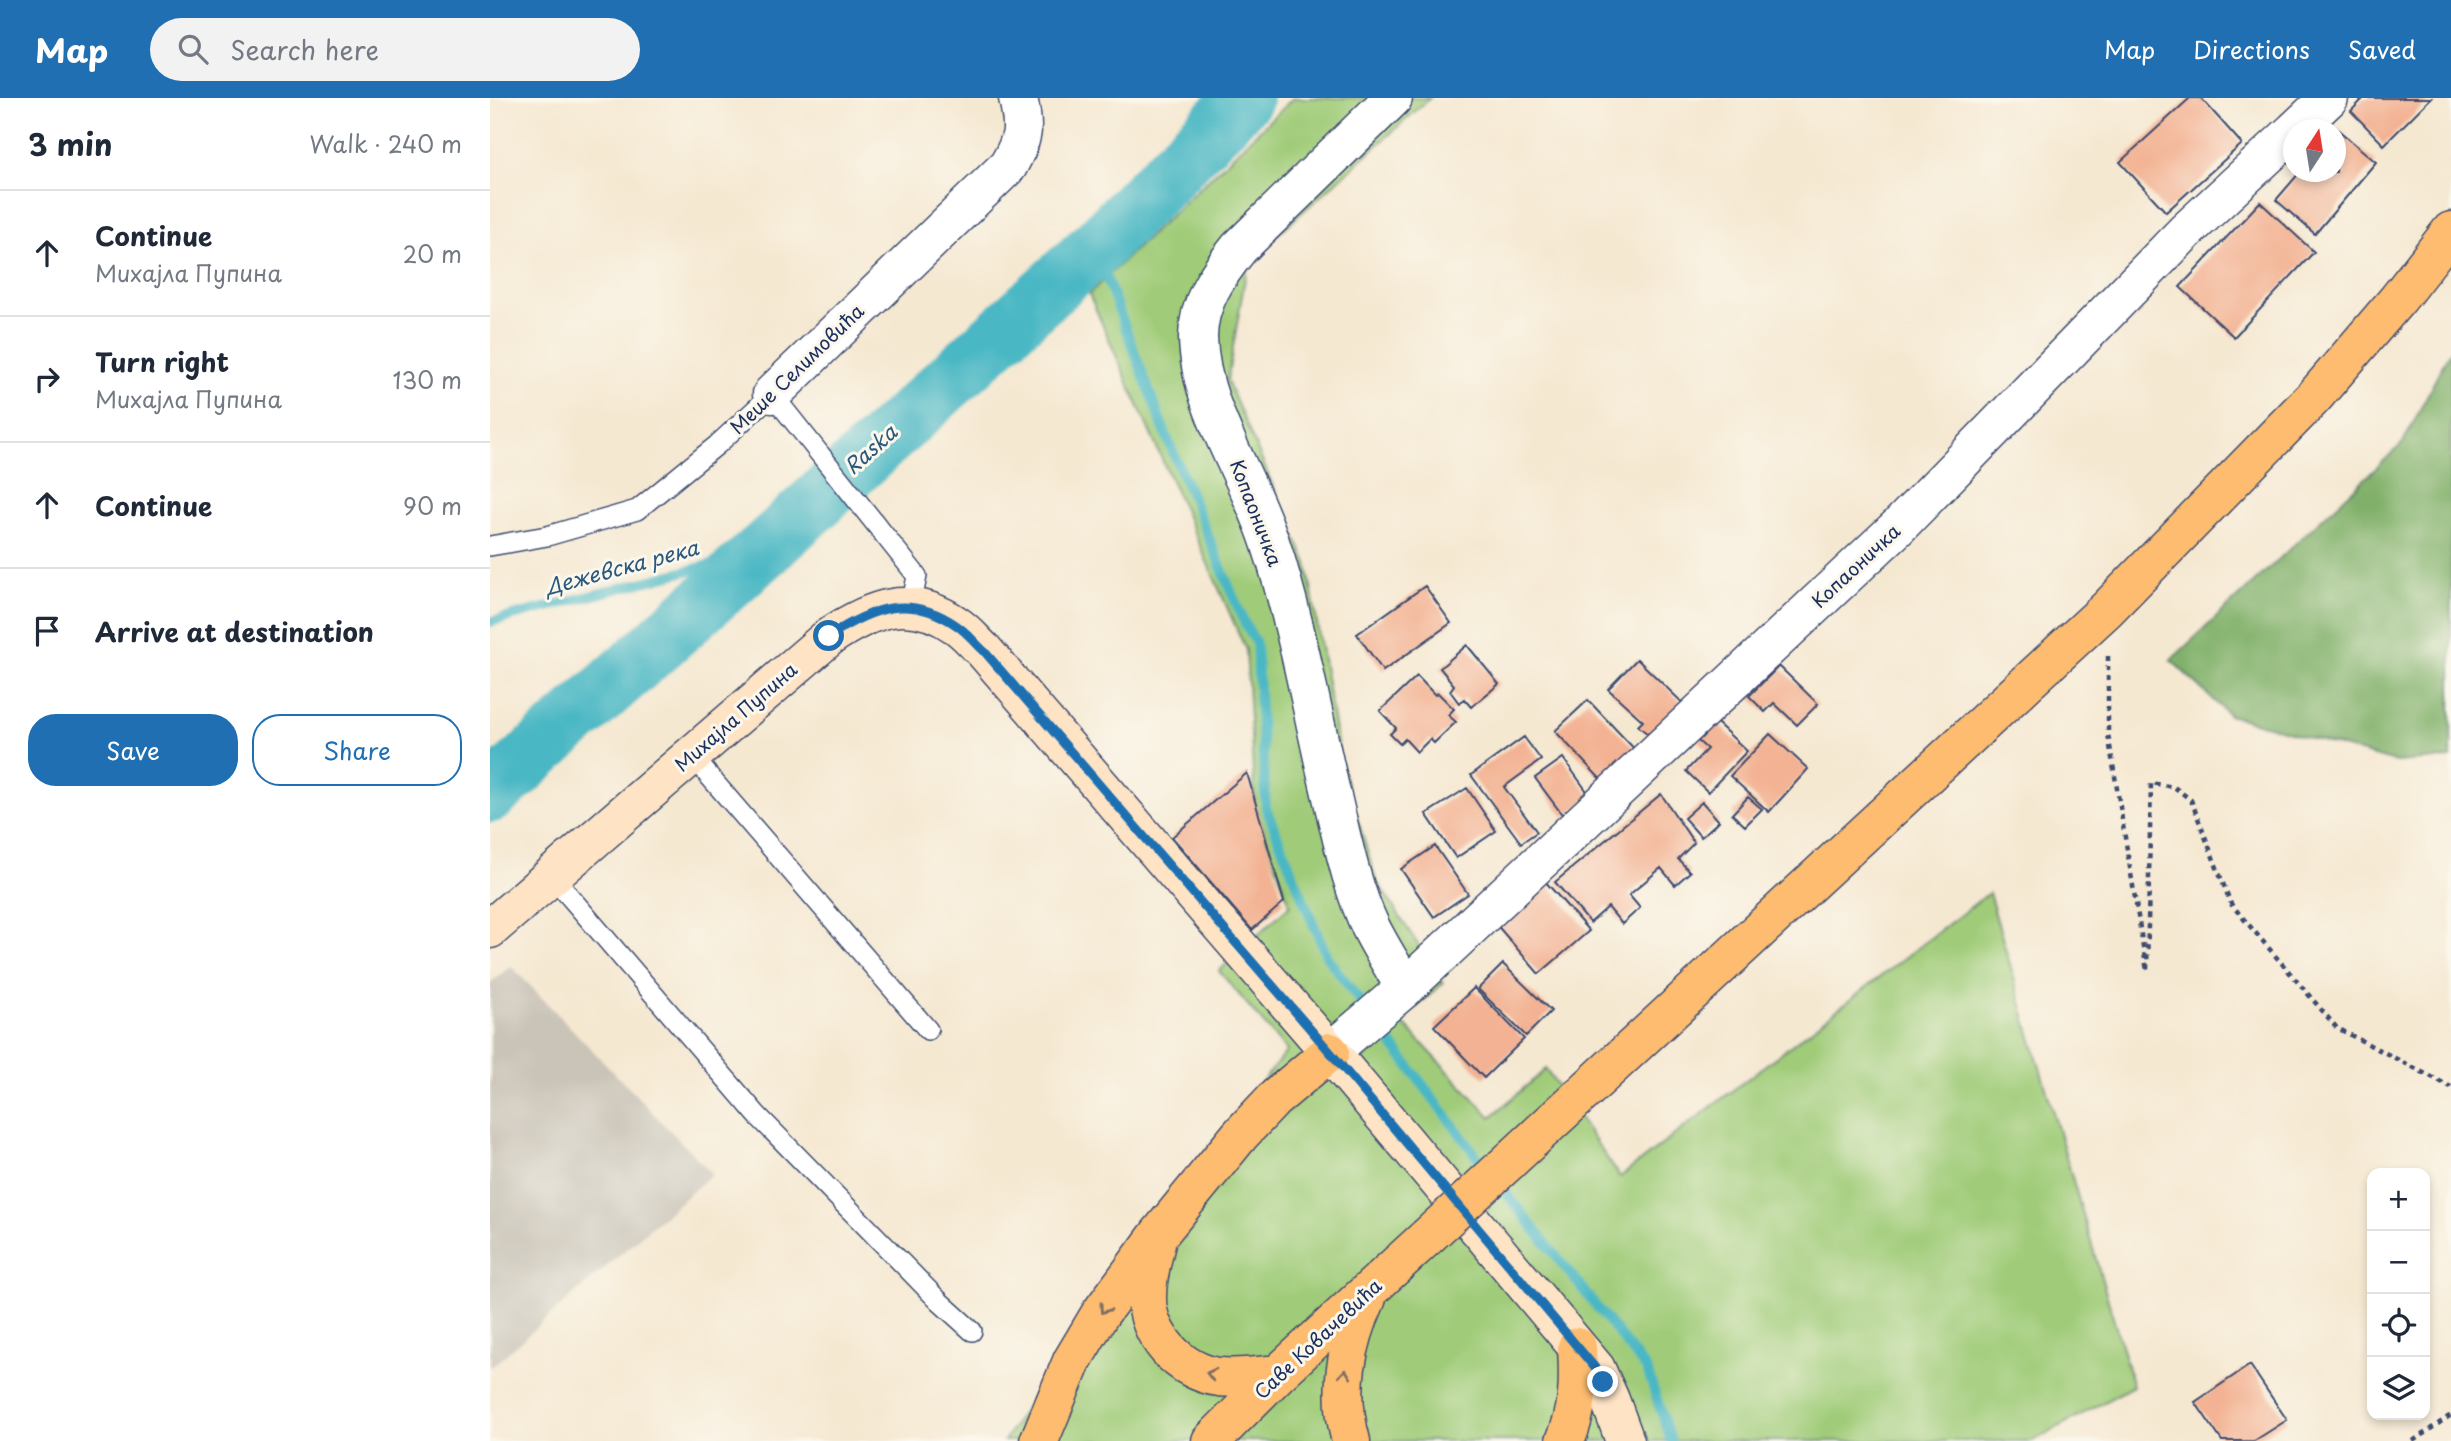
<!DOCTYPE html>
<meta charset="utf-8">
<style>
body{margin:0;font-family:"Playpen Sans",sans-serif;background:#f2f2f3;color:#1f2937}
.controls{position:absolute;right:21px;bottom:21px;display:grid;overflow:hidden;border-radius:14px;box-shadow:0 4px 10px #0003}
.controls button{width:63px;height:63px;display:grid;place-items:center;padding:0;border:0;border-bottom:2px solid #e0e1e3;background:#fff;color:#1f2937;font:35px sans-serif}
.compass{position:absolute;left:1793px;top:21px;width:63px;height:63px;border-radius:50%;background:#fff;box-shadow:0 4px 10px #0003;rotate:12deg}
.stop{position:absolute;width:21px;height:21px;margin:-16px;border:5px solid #1f6fb2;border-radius:50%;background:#fff}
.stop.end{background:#1f6fb2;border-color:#fff;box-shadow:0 2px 7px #0008}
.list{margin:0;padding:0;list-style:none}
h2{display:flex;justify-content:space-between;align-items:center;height:91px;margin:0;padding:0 28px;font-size:30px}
h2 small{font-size:23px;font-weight:400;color:#747a83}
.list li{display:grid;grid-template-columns:46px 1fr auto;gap:21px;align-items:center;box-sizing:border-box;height:126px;padding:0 28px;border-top:2px solid #e0e1e3}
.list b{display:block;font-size:26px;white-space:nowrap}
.list p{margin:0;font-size:23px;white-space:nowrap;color:#747a83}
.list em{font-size:23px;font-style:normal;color:#747a83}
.actions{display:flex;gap:14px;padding:21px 28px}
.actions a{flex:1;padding:16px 0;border:2px solid #1f6fb2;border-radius:28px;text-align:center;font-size:24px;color:#1f6fb2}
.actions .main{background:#1f6fb2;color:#fff}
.icon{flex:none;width:38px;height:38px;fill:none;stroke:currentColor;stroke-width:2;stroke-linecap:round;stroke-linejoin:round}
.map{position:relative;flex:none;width:1961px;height:1343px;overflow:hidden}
header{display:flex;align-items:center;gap:42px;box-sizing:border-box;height:98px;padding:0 35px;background:#1f6fb2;color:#fff}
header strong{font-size:33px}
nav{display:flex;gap:38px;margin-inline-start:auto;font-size:24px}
.search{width:490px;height:63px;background:#f2f2f3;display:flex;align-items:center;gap:18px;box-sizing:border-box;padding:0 24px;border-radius:38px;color:#747a83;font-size:26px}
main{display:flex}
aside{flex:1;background:#fff}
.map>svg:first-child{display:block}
.industrial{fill:#c9c3b8}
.green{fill:#a0cc79;stroke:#5e7e6c;stroke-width:2}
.forest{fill:#80b069;stroke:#4e7064;stroke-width:2}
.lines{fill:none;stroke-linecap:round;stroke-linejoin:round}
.stream{stroke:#4ab7c4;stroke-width:10}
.river{stroke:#4ab7c4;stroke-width:58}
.building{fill:#f3b293}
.lane-casing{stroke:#3c4b6f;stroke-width:22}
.street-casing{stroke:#3c4b6f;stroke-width:41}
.secondary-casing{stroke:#3c4b6f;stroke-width:41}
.primary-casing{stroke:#3c4b6f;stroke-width:41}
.path{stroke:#3c4b6f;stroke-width:4.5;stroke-dasharray:5 5;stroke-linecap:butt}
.lane{stroke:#fff;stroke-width:19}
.street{stroke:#fff;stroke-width:38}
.secondary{stroke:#fee4c5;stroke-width:38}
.primary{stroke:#fdbc6f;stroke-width:38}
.primary-bridge-casing{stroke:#3c4b6f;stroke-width:41;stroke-linecap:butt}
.primary-bridge{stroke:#fdbc6f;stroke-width:38}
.oneway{stroke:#816e66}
.route{stroke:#1f6fb2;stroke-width:9}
.labels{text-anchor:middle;stroke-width:6;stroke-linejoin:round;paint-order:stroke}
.street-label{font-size:19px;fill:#1b2f5e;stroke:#fbf7ec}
.water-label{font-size:21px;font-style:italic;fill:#29587d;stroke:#fbf7ec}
</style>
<header>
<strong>Map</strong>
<div class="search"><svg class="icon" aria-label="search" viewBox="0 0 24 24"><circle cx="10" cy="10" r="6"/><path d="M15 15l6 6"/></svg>Search here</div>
<nav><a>Map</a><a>Directions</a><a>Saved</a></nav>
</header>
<main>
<aside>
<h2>3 min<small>Walk · 240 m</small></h2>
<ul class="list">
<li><svg class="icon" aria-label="ahead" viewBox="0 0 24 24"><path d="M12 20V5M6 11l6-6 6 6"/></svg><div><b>Continue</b><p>Михајла Пупина</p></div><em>20 m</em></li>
<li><svg class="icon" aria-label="right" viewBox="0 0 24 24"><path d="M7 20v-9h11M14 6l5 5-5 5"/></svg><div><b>Turn right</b><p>Михајла Пупина</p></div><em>130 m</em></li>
<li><svg class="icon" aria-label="ahead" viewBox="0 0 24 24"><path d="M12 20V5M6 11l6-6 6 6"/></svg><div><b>Continue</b></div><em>90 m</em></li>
<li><svg class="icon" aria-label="arrive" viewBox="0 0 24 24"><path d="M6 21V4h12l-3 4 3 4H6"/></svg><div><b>Arrive at destination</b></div></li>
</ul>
<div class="actions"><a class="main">Save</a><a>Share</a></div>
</aside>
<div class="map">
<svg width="1961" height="1343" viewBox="0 0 1961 1343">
<rect width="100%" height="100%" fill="#fbf7ec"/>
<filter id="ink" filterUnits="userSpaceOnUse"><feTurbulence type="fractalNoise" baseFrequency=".0143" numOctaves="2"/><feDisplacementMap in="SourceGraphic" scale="14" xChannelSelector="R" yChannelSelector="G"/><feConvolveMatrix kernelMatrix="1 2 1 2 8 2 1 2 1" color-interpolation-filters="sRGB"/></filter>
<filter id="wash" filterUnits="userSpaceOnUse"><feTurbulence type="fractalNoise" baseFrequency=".00686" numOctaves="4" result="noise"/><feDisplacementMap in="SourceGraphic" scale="28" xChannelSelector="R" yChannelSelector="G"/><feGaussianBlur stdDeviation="1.57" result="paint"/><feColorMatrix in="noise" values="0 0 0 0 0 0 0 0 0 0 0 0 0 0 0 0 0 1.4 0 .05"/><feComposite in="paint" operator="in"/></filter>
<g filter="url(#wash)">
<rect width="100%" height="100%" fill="#f5e8d1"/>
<path class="industrial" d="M21 868 222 1076 0 1270V885Z"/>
<path class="green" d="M803 0H940L758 163 737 283 817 465 850 663 886 782 953 885 911 923 1001 1019 1056 971 1130 1079 1499 795 1643 1288 1543 1343H514L660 1122 797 953 729 873 800 807 765 707 756 552 599 196Z"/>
<path class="forest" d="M1961 251V660L1905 664 1739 617 1681 562 1913 345Z"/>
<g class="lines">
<path class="stream" d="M605 150 678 342 754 524 766 545 776 710 837 859 878 914
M0 524 273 453
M887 926 998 1073
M1008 1085 1157 1272 1181 1343"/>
<path class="river" d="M0 696 273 453 605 150 754 0"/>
</g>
<g id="blocks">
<path class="building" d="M1700 0H1711L1752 46 1676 114 1630 64Z
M1874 0H1941L1894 47 1861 13Z
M1847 31 1886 64 1825 136 1786 102 1810 74H1846Z
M1770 104 1824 154 1744 239 1690 189Z
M935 488 961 525 893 573 867 536Z
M977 547 1009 586 981 609 974 601 969 605 960 593 964 587 950 570Z
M1147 561 1200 612 1169 645 1148 628 1153 623 1118 591Z
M1289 568 1328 606 1307 627 1284 605 1275 614 1259 598Z
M927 578 945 597 948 595 964 611 958 617 966 624 944 645 940 641 927 654 915 641 910 646 900 636 906 630 890 613Z
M1098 602 1151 658 1118 689 1065 633Z
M1226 624 1257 653 1218 694 1196 673 1217 651 1208 643Z
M1280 636 1318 671 1279 714 1240 678Z
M1034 639 1051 662 1014 689 1047 734 1031 745 981 677Z
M1073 660 1101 699 1074 719 1045 680Z
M757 675 794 804 762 832 682 739Z
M977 690 1006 733 966 760 936 716Z
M1171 696 1204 745 1188 761 1200 774 1185 787 1171 770 1139 797 1150 810 1132 826 1118 809 1100 825 1065 784Z
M1258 699 1272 711 1255 728 1242 716Z
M1212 704 1229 723 1211 739 1194 720Z
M945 748 978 796 944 819 911 771Z
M1054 782 1099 833 1049 876 1005 825Z
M1013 866 1061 913 1036 938 988 891Z
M984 890 1034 941 994 980 944 928Z
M1760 1267 1797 1322 1764 1343H1732L1705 1304Z"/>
</g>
</g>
<g filter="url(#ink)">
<use href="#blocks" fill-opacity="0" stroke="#3c4b6f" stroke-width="2"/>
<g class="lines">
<g class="lane-casing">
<path id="lane" d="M0 448 57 438 147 412 227 347 282 296 427 478 421 509
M201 657 438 932
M62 778 267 1017 450 1204 482 1233"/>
</g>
<g class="street-casing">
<path id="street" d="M1805 32 1839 0
M282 296 518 68C534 40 535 31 528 0
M915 890 1408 429 1695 134 1804 33
M840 954 915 890C904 870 891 850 881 830 862 790 853 745 843 703 822 617 808 528 780 444 759 378 709 310 708 239 708 204 728 176 749 150L903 0"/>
</g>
<g class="secondary-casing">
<path id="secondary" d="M0 831 339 539C382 510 419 495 466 527 477 534 485 545 494 553L840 954 1106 1271 1120 1302 1135 1343"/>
</g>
<g class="primary-casing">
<path id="primary" d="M1092 996 1617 511 1824 299 1908 201 1961 133
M666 1145C662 1162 657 1180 657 1198 656 1237 690 1274 729 1279 749 1281 769 1278 788 1276
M549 1343 582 1263 610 1216 669 1136 750 1037 784 1001 840 954
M721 1343 788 1276 937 1139
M861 1343C847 1293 856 1246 877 1200
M1075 1343C1089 1312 1089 1283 1087 1249"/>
</g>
<path class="path" d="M1618 558V636L1657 873 1661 685 1684 689 1701 702 1741 806 1847 930 1961 989
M1923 1343 1961 1317"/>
<use href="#lane" class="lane"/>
<use href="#street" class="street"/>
<use href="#secondary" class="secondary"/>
<use href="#primary" class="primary"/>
<g class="primary-bridge-casing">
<path id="primary-bridge" d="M937 1139 1092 996"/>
</g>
<use href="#primary-bridge" class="primary-bridge"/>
</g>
<defs><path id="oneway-chevron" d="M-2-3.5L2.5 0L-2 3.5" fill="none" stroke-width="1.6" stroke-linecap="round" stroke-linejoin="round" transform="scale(1.75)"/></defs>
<g class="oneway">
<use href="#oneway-chevron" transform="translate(614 1211) rotate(125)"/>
<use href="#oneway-chevron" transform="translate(721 1276) rotate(-166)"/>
<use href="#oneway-chevron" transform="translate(855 1276) rotate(-84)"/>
</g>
</g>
<g class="lines" filter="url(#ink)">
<path class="route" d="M339 538C382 510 419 495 466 527 477 534 485 545 494 553L840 954 1106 1271 1113 1284"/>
</g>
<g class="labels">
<g class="street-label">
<text transform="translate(307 271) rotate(-44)" y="7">Меше Селимовића</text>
<text transform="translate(766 415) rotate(69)" y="7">Копаоничка</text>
<text transform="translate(1366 468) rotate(-43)" y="7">Копаоничка</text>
<text transform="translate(246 619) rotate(-41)" y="7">Михајла Пупина</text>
<text transform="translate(828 1241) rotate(-43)" y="7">Саве Ковачевића</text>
</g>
<g class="water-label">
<text transform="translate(381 352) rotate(-42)" y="7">Raska</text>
<text transform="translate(132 470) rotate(-15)" y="7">Дежевска река</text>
</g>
</g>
</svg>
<div class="controls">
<button>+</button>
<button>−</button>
<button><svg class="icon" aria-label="locate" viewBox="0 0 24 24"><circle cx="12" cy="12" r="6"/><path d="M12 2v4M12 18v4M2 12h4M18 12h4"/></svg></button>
<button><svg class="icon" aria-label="layers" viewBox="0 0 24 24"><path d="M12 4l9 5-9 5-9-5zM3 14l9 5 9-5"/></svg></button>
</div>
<svg class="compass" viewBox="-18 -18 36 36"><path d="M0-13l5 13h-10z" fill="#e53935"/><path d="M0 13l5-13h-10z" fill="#747a83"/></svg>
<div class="stop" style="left:339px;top:538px"></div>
<div class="stop end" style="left:1113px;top:1284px"></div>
</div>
</main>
